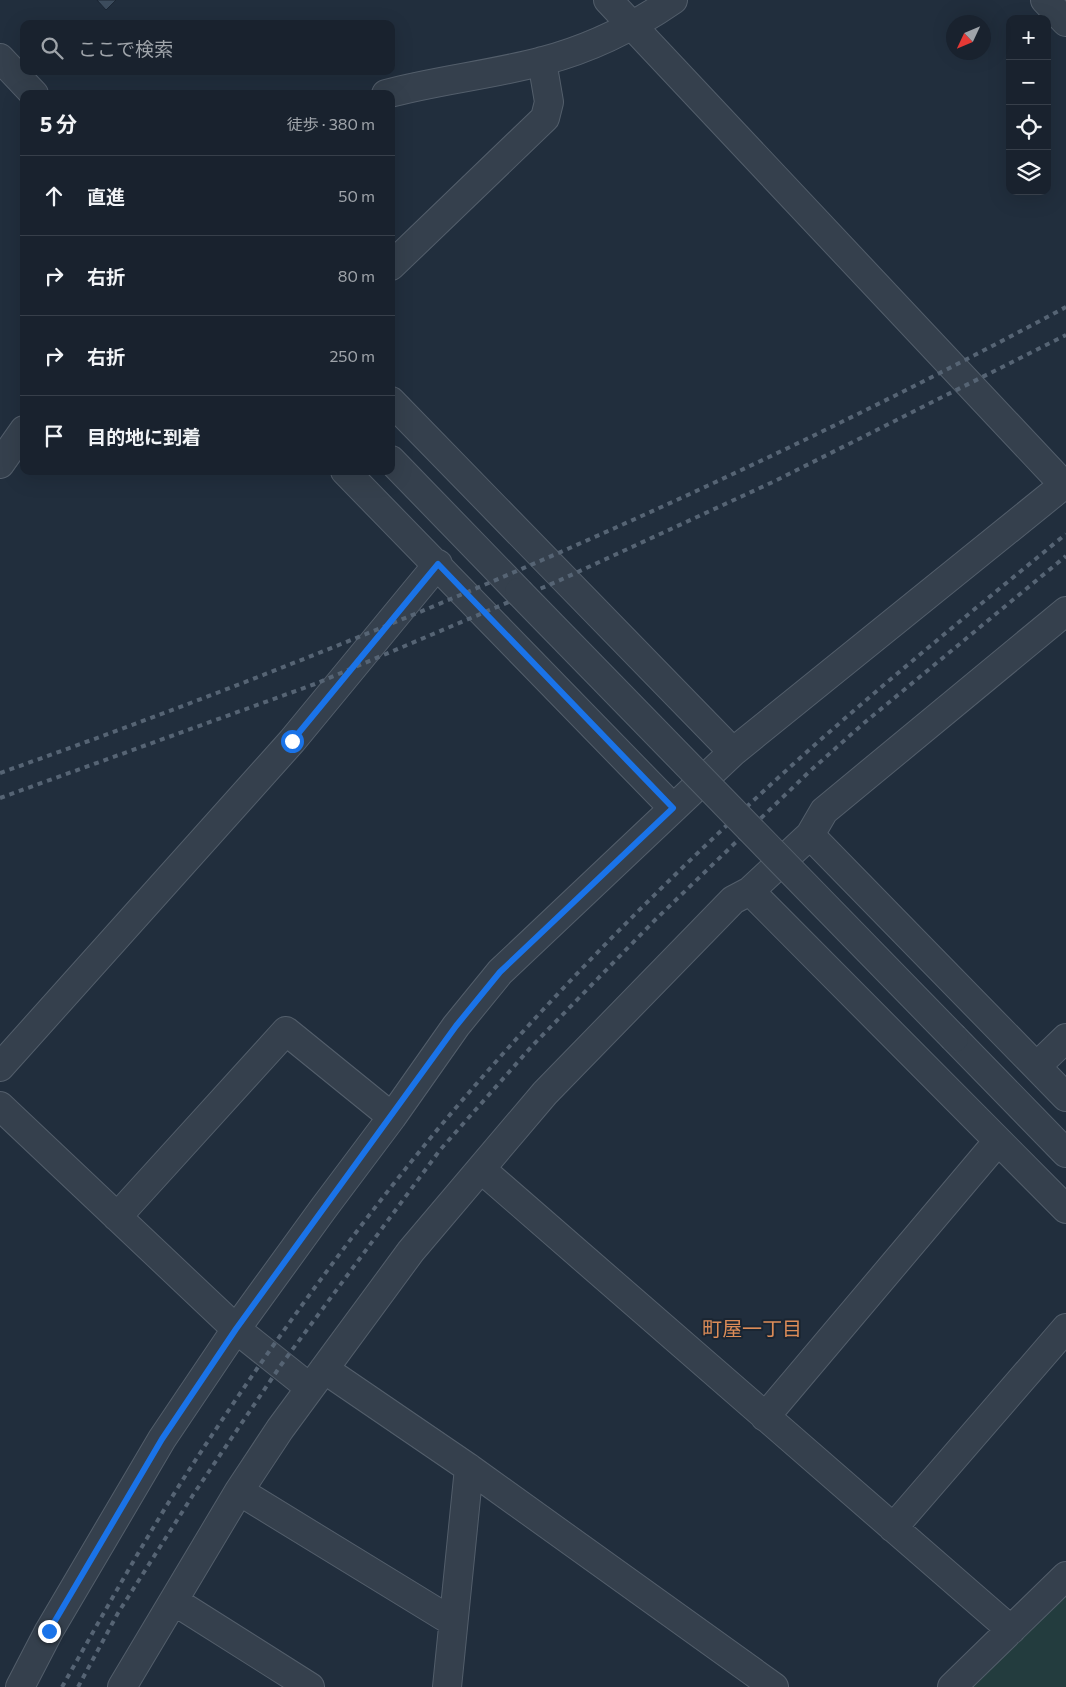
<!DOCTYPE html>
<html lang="ja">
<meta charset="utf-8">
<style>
body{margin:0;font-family:Commissioner,"Noto Sans JP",sans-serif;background:#262f3a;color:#f1f3f6}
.controls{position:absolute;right:15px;top:15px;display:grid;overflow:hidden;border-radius:10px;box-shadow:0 5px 20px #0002}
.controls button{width:45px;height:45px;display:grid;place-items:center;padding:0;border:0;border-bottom:1px solid #373f4a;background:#19222e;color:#f1f3f6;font:25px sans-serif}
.compass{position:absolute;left:946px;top:15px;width:45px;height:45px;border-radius:50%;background:#19222e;box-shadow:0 5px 20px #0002;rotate:226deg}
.stop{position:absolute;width:15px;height:15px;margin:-11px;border:4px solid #1a73e8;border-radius:50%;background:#fff}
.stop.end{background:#1a73e8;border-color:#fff;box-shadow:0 1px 5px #0008}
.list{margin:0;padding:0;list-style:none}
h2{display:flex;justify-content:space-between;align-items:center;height:65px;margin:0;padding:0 20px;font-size:21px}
h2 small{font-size:16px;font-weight:400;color:#9fa4aa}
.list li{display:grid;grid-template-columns:32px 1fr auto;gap:15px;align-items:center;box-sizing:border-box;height:80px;padding:0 20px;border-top:1px solid #373f4a}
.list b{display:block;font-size:19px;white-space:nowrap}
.list em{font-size:16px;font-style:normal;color:#9fa4aa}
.icon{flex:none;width:28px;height:28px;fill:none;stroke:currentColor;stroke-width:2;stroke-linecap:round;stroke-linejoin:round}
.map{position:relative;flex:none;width:1066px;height:1687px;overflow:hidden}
.search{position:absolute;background:#19222e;box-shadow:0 5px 20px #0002;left:20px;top:20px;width:375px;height:55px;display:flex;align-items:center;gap:12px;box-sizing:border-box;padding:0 18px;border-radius:10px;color:#9fa4aa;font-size:19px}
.panel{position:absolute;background:#19222e;box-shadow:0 5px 20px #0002;left:20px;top:90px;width:375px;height:385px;border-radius:10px}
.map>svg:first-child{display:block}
.green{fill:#233c3e}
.building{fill:#3c4c5d;stroke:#1c2734}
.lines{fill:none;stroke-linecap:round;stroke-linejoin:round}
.minor-casing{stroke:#535e6b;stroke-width:30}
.minor{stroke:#35404d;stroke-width:28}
.rail{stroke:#566474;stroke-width:4;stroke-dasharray:5 5;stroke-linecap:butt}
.minor-bridge-casing{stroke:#535e6b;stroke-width:30;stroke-linecap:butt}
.minor-bridge{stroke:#35404d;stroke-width:28}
.route{stroke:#1a73e8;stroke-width:6}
.labels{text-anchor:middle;stroke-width:4;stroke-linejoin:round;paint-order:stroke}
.neighbourhood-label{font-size:20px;fill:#dc8c58;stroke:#1a2532}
</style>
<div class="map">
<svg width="1066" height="1687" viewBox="0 0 1066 1687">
<rect width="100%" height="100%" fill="#212e3d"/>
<path class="green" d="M1066 1576V1687H951Z"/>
<path class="building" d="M97 0H116L106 10Z"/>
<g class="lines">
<g class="minor-casing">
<path id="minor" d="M608 0 1064 485
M1045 0 1066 22
M0 58 34 94
M386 94C438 80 491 75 543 61 589 49 634 27 673 0
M391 266 545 118 549 102 542 61
M391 401 733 752
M391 460 519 592
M0 464 24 430
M345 471 673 808
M810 835 1066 1097
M750 891 810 835 824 811 1066 611
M954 1038 1066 1153
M1037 1066 1066 1038
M0 1067 292 741 438 564
M0 1106 236 1329 310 1388
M481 1169 1011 1630
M117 1217 286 1031 392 1117
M324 1369 469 1468 774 1687
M765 1417 998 1141
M239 1491 453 1622
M893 1528 1066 1328
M174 1601 310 1687
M20 1687 49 1631 162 1439 236 1329 323 1209 392 1117 456 1026 500 972 733 752 1066 483
M122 1687 239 1491 280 1429 411 1251 545 1093 733 900 750 891 1066 1209
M447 1687 469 1468
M952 1687 1066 1576"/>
</g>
<use href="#minor" class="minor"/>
<path class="rail" d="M0 773C366 643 723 491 1066 307
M0 798 315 684 556 582 775 481 1066 335
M62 1687C104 1613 145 1538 191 1467 264 1355 343 1245 428 1141 541 1004 668 877 800 758 886 681 976 608 1066 534
M78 1687 118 1613 193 1495 281 1365 440 1150 532 1046 655 920 810 771 864 723 1066 556"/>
<g class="minor-bridge-casing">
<path id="minor-bridge" d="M519 592 954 1038"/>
</g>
<use href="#minor-bridge" class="minor-bridge"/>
</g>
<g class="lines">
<path class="route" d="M49 1631 162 1439 236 1329 456 1026 500 972 673 808 438 564 292 741"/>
</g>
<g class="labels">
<g class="neighbourhood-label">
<text x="752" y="1336">町屋一丁目</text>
</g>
</g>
</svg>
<div class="controls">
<button>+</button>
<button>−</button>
<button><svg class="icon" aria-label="locate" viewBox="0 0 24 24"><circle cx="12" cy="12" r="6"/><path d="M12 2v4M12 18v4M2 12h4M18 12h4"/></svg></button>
<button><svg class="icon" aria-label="layers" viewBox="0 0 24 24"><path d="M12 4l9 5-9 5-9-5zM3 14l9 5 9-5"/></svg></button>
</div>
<svg class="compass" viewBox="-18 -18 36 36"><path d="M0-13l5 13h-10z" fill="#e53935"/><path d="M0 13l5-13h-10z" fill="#9fa4aa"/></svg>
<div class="stop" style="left:292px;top:741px"></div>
<div class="stop end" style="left:49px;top:1631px"></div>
<div class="search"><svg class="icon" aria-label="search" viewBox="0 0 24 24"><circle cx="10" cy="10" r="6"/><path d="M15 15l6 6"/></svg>ここで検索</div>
<section class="panel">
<h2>5 分<small>徒歩 · 380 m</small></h2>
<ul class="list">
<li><svg class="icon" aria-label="ahead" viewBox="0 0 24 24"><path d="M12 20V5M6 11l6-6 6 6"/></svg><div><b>直進</b></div><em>50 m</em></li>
<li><svg class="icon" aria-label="right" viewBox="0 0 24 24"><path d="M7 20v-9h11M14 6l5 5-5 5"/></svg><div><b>右折</b></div><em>80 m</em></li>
<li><svg class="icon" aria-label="right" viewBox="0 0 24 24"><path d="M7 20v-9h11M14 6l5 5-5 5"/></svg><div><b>右折</b></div><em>250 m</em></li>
<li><svg class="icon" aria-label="arrive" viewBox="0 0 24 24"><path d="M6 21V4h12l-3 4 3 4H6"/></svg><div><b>目的地に到着</b></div></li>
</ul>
</section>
</div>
